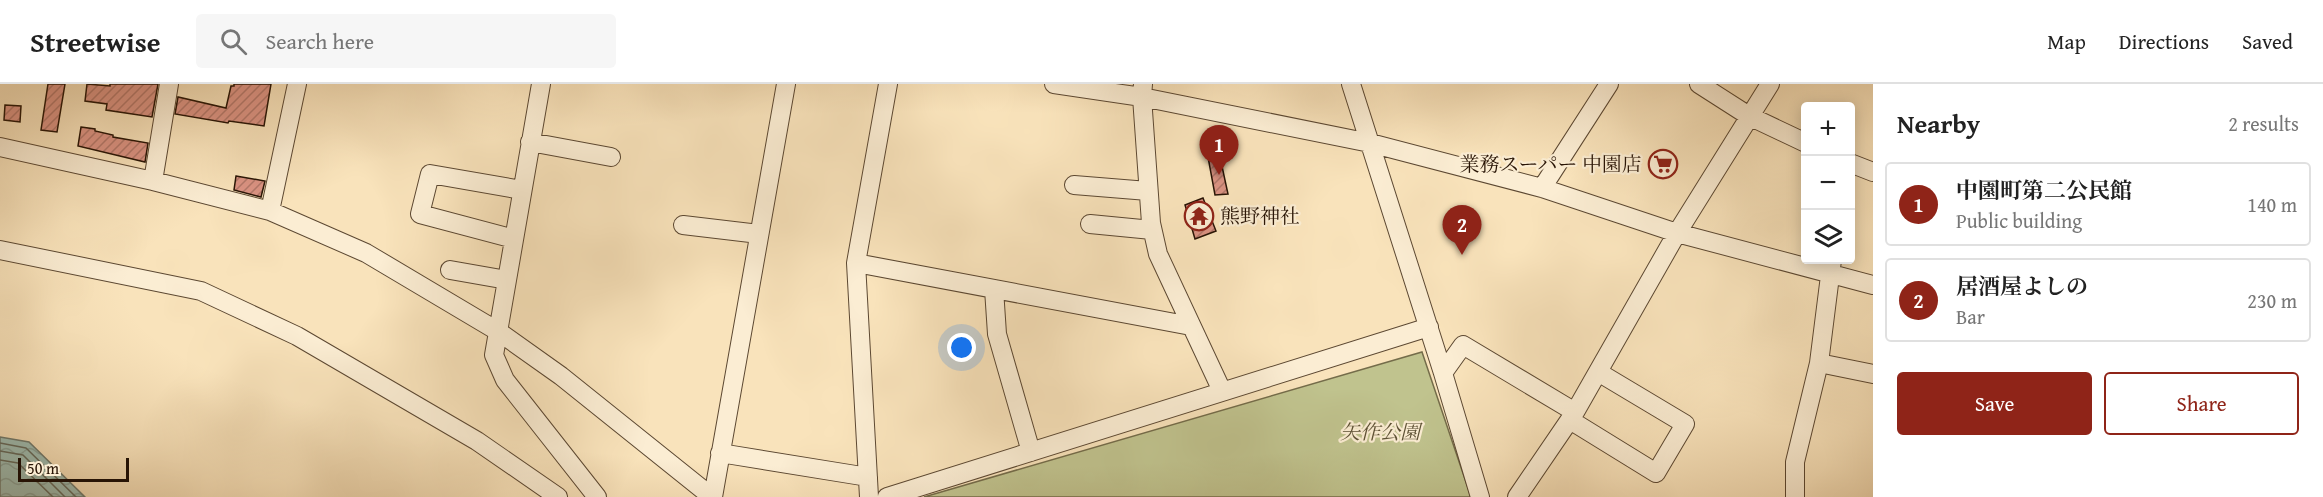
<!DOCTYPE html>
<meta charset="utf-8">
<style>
body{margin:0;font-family:"Gentium Book Plus","Noto Serif JP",serif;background:#f6f6f6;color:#222}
.controls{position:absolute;right:18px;top:18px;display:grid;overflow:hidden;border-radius:6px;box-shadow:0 3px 15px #0003}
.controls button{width:54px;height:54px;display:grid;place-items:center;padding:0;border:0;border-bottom:2px solid #e0e0e0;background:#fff;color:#222;font:30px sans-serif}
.scale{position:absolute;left:18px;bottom:15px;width:111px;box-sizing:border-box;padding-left:6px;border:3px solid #281405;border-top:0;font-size:16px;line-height:21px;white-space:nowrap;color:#281405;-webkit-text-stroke:4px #fbedd3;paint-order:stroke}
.you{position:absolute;left:962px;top:264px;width:21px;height:21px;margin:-15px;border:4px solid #fff;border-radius:50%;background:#1a73e8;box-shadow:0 0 0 9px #1a73e833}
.badge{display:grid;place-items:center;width:39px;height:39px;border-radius:50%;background:#8f2418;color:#fff;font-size:20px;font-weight:700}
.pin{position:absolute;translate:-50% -50px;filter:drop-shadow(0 2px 3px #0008)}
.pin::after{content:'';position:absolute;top:32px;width:21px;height:18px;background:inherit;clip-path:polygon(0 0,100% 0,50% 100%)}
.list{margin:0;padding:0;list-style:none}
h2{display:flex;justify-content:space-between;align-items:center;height:78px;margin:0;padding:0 24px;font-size:26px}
h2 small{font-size:20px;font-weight:400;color:#767676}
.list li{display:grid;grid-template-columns:39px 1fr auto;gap:18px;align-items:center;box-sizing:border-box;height:84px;margin:0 12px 12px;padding:0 12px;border:2px solid #e0e0e0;border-radius:6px}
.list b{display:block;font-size:22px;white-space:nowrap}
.list p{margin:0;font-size:20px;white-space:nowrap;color:#767676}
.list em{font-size:20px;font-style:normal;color:#767676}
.actions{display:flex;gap:12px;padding:18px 24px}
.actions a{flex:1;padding:14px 0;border:2px solid #8f2418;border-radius:6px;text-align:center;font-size:21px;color:#8f2418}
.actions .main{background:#8f2418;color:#fff}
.icon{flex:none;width:33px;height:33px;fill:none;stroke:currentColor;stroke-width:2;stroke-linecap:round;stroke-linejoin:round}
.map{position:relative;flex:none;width:1873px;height:413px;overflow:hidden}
header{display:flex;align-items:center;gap:36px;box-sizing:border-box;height:84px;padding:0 30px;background:#fff;border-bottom:2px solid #e0e0e0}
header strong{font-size:28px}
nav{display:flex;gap:33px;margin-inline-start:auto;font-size:21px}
.search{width:420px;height:54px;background:#f6f6f6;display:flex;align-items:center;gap:15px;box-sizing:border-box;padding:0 21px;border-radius:6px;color:#767676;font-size:22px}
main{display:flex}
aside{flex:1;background:#fff}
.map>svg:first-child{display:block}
.green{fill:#c0c38e;stroke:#746c4a;stroke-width:1.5}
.water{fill:url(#water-waves);stroke:#6f7a6e;stroke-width:1.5}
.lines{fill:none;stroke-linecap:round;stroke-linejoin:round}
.shore{stroke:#63695c;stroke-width:1.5}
.building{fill:url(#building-hatch);stroke:#281405;stroke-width:1.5}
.minor-casing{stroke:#5c4832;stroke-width:20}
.minor{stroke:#fbedd3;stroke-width:18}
.labels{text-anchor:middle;stroke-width:4.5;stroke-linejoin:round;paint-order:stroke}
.poi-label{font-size:20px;fill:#281405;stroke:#fbedd3;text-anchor:end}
.park-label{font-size:20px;font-style:italic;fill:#5d5135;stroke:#fbedd3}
</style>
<header>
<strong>Streetwise</strong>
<div class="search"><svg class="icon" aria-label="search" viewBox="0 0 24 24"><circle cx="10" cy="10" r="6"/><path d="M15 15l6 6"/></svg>Search here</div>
<nav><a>Map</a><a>Directions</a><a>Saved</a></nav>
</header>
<main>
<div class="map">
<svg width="1873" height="413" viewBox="0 0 1873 413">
<defs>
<pattern id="water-waves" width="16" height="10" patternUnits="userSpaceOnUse" patternTransform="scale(1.5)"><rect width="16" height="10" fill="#9ebeb4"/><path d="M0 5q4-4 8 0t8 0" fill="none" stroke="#88a299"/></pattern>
<pattern id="building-hatch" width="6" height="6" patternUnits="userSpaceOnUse" patternTransform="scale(1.5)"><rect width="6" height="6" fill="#db9383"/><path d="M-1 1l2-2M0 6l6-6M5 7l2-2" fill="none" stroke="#b27769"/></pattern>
</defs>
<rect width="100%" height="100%" fill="#f9e3bb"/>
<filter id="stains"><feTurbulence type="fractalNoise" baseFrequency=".00333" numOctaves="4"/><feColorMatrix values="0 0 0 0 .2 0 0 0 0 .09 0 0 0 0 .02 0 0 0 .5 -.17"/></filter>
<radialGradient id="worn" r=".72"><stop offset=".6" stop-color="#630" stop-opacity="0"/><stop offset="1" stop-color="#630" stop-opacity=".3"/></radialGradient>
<path class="green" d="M1422 268 1471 413H924Z"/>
<path class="water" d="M0 353 29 358 85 413H0Z"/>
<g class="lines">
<path class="shore" d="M0 359 26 364 76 413
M0 367 23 371 65 413
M0 376 18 379 53 413"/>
</g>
<path class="building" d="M48 0H65L57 48 41 46Z
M87 0 110 2V0H158L152 33 106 26 107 20 85 17Z
M234 0H271L264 42 229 37 228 39 175 30 178 13 226 24 231 2H234Z
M5 21 21 22 20 38 4 36Z
M81 43 95 45V47L113 51V53L148 59 145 78 78 62Z
M1208 73H1220L1228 110 1215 111Z
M236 92 265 97 261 113 234 106Z
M1203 114 1216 147 1195 155 1185 121Z"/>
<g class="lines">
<g class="minor-casing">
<path id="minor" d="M541 0 494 271 505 296 597 413
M1054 0 1142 13 1370 59 1542 104 1677 149 1873 201
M1143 0 1142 13 1151 139 1158 170 1222 307
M1351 0 1443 289 1480 413
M1699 0 1749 32 1806 59
M530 58 611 73
M0 63 153 97 270 127 366 169 499 248 561 292 712 413
M1850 79 1873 88
M153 97 169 0
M1074 101 1148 107
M1542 104 1609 0
M270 127 297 0
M1090 140 1152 146
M683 141 759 150
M514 155 420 130 430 90 522 106
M0 166 201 207 297 252 477 357 558 413
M856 179 1191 242
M450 186 507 196
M994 205 997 250 1031 368
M1819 279 1873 290
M1443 289 1463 261 1575 328
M1570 336 1656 389 1685 340 1598 288
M720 369 868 393
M713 413 786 0
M869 413 856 179 888 0
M887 413 1429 243
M1517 413 1575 328 1677 149 1770 0
M1795 413V378L1819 279 1832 176"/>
</g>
<use href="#minor" class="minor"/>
</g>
<defs>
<g id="supermarket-ring" transform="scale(1.5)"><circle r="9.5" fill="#fbedd3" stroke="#8f2418" stroke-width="1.5"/><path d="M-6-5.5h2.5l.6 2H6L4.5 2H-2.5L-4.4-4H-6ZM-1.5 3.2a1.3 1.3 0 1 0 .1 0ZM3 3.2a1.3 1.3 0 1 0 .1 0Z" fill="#8f2418"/></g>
<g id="temple-ring" transform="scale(1.5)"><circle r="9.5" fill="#fbedd3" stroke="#8f2418" stroke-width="1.5"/><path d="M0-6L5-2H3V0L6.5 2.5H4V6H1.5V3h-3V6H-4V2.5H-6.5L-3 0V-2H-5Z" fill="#8f2418"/></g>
</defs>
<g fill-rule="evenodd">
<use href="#supermarket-ring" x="1663" y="80"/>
<use href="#temple-ring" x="1199" y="132"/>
</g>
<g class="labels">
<g class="poi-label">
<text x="1642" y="87">業務スーパー 中園店</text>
<text x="1220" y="139" text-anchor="start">熊野神社</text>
</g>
<g class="park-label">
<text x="1380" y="355">矢作公園</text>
</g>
</g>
<rect width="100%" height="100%" filter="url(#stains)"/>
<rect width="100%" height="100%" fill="url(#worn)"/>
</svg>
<div class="controls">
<button>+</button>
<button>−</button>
<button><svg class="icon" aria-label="layers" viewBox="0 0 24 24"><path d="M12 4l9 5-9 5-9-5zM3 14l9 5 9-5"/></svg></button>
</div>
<div class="scale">50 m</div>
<div class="you"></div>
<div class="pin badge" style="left:1219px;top:91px">1</div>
<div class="pin badge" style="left:1462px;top:171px">2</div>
</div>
<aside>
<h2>Nearby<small>2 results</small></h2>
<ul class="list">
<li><span class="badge">1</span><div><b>中園町第二公民館</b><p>Public building</p></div><em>140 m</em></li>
<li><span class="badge">2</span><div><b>居酒屋よしの</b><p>Bar</p></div><em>230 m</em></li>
</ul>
<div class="actions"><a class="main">Save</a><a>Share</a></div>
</aside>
</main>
